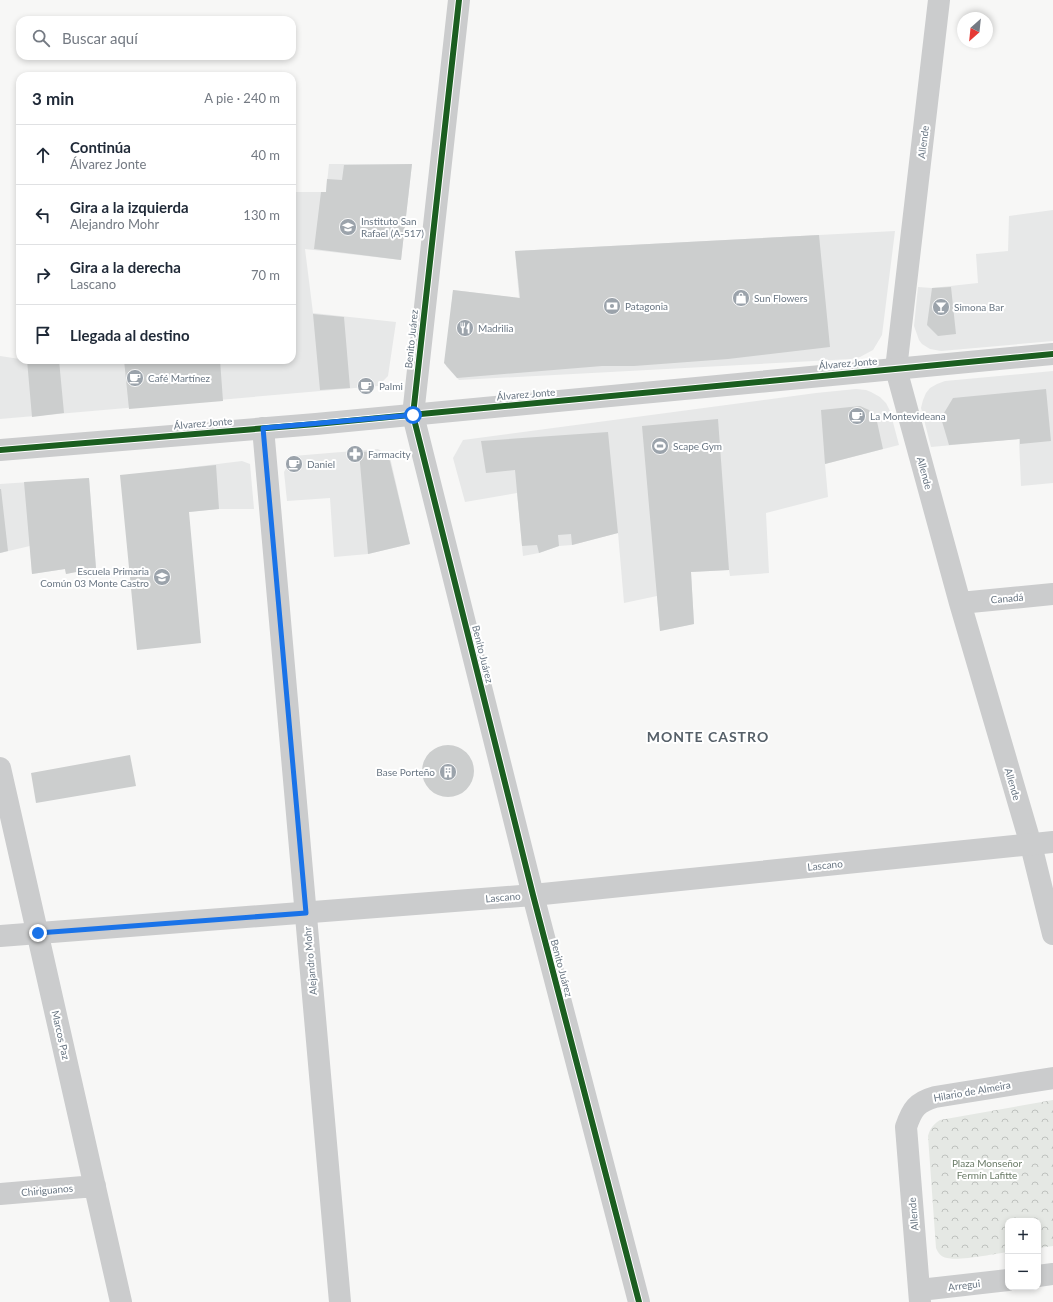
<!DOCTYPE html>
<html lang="es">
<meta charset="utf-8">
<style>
body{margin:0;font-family:Lato,sans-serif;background:#f6f6f7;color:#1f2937}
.controls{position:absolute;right:12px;bottom:12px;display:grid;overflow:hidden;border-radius:8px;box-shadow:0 2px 6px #0003}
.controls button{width:36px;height:36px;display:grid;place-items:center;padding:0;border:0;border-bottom:1px solid #e0e1e3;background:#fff;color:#1f2937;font:20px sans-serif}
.compass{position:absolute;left:957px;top:12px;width:36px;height:36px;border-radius:50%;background:#fff;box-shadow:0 2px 6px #0003;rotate:207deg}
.stop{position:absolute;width:12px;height:12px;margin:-9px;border:3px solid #1a73e8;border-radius:50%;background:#fff}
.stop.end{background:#1a73e8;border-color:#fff;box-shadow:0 1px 4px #0008}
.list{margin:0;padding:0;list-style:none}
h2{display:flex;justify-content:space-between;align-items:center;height:52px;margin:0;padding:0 16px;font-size:17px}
h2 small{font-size:13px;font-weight:400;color:#747a83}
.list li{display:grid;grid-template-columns:26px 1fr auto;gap:12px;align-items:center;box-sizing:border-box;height:60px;padding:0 16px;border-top:1px solid #e0e1e3}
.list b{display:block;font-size:15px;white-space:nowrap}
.list p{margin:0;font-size:13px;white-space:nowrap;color:#747a83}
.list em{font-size:13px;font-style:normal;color:#747a83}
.icon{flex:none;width:22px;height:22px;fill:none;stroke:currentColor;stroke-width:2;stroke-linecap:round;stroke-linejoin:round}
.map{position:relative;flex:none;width:1053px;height:1302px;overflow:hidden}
.search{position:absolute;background:#fff;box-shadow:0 2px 6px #0003;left:16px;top:16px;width:280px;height:44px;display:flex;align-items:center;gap:10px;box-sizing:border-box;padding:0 14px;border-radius:12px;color:#747a83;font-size:15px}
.panel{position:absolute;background:#fff;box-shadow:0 2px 6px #0003;left:16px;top:72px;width:280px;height:292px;border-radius:12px}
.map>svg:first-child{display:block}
.built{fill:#e7e8e8}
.park{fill:url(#park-crowns)}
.building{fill:#cccece}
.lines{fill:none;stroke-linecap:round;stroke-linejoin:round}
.minor{stroke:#cbcccd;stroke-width:22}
.tertiary{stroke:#cbcccd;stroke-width:22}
.cycleway-casing{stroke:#fff;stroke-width:8}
.cycleway{stroke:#1b5e20;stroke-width:6}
.route{stroke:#1a73e8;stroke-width:5}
.labels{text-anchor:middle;stroke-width:4;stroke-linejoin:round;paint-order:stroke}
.street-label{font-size:10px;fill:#697683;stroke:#fff}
.poi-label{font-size:10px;fill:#697683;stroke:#fff;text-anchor:start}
.park-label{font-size:10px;fill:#6a7b67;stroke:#fff}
.district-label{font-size:14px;font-weight:bold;letter-spacing:1px;fill:#566069;stroke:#fff}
</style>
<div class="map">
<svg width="1053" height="1302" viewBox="0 0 1053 1302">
<defs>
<pattern id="park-crowns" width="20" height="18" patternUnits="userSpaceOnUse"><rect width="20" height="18" fill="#e5e8e4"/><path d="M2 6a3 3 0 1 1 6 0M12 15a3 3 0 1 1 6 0" fill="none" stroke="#bec1be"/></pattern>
</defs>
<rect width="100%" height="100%" fill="#f7f7f6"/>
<path class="built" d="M329 164H412L401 260 305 249 313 313 396 322 388 376 378 386 0 419V356L20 359V360H292V192H326Z
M1053 210V341L941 351 930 349 922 344 919 340 914 326 918 287 932 288 978 283 976 254 1008 251 1009 216Z
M895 231 882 335 873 350 860 357 851 359 459 380 446 366 453 290 519 298 515 251Z
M1053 371V483L1021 486 1019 439 931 447 921 408 923 400 926 393 930 388 937 384 945 381Z
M856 389 866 390 871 392 880 397 886 403 890 411 899 445 825 464 828 497 766 513 769 573 730 576 729 570 691 572 694 624 660 631 657 596 624 603 618 533 572 545 559 546 539 553 523 556 517 493 465 502 453 458 463 440 816 393Z
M378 449 390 457 410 544 368 554 334 557 330 498 287 501 284 472 293 456Z
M242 461 250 464 254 509H219L189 512 185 468Z
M89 478 96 568 66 574 65 569 32 574 30 546 0 553V484Z"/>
<path class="park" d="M1053 1100V1246L1038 1248V1221H1008V1252C994 1254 959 1261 947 1258 941 1257 938 1253 936 1248L928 1136C930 1128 934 1124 940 1120Z"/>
<path class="building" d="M412 164 401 260 314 249 321 192H326L327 179 342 180 344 165Z
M819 235 830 347 728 359 634 366H602L457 378 444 363 453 290 520 298 515 251Z
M951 287 956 334 938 336 927 325 932 288Z
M313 314 344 317 350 388 320 390Z
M27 360H59L64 413 32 417Z
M124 360H220L223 401 129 409Z
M1046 389 1051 441 1020 444V439L949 445 941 418 953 398Z
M860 406 869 410 876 417 883 449 825 464 821 410Z
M718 419 729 570 691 572 694 624 660 631 642 426Z
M608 432 618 533 572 545 571 534 558 535 559 546 539 553 537 545 522 546 515 470 486 473 481 441Z
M379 451 385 454 390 461 410 544 368 554 359 452Z
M216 465 219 509 189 512 201 643 137 650 120 475Z
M89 478 96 568 66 574 65 569 32 574 24 482Z
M0 489H1L8 551 0 553Z
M422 771a26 26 0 1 1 52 0a26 26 0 1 1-52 0Z
M130 755 136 786 36 803 31 773Z"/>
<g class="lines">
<path class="minor" d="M459 0 413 415 533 895 639 1302
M939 0 896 369 960 603 1031 845 1053 934
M263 428 340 1302
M960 603 1053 594
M0 768 121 1302
M0 1194 95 1186
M1038 1276 1053 1274
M920 1290 1008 1280
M920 1302 906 1127C912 1109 917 1102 935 1097L1053 1078"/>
<path class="tertiary" d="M0 450 316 424 1053 354
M0 936 533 895 1053 842"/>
<g class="cycleway-casing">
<path id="cycleway" d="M459 0 413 415 533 895 639 1302
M0 450 316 424 1053 354"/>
</g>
<use href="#cycleway" class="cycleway"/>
</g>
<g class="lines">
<path class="route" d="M38 933 306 913 263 428 413 415"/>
</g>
<defs>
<g id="school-disc" transform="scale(0.9)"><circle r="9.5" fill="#9ba3ab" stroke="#fff"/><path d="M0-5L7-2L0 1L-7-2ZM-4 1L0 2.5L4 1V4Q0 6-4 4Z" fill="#fff"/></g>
<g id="shop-disc" transform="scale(0.9)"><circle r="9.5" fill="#9ba3ab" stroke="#fff"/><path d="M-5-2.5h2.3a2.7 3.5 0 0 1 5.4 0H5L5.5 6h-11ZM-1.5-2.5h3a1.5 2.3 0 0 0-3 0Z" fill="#fff"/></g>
<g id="bank-disc" transform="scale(0.9)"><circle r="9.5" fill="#9ba3ab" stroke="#fff"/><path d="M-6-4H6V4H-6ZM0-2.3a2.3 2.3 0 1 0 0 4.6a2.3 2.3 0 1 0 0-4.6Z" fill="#fff"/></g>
<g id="bar-disc" transform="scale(0.9)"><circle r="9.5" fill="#9ba3ab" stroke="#fff"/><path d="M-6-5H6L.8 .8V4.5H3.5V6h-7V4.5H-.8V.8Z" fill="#fff"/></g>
<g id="restaurant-disc" transform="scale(0.9)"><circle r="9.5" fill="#9ba3ab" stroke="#fff"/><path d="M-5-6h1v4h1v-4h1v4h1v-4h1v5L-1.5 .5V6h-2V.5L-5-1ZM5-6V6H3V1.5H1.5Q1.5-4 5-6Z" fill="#fff"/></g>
<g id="cafe-disc" transform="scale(0.9)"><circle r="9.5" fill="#9ba3ab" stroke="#fff"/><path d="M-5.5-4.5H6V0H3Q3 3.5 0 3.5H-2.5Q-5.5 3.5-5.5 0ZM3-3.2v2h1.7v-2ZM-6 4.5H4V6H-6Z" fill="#fff"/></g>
<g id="stadium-disc" transform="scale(0.9)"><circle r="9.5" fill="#9ba3ab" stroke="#fff"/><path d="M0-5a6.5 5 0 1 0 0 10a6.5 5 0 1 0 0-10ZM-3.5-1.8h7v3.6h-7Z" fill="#fff"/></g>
<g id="pharmacy-disc" transform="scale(0.9)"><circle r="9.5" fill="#9ba3ab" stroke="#fff"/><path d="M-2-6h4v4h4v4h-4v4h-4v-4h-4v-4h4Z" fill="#fff"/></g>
<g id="building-disc" transform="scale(0.9)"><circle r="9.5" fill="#9ba3ab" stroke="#fff"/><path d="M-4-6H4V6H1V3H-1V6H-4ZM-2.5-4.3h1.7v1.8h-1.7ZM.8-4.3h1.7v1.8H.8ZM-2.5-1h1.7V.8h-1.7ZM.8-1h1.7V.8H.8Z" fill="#fff"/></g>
</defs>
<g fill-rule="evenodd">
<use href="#school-disc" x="348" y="227"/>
<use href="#shop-disc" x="741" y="298"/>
<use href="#bank-disc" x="612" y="306"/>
<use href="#bar-disc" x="941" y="307"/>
<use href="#restaurant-disc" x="465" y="328"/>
<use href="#cafe-disc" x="135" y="378"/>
<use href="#cafe-disc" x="366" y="386"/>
<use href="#cafe-disc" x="857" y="416"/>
<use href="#stadium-disc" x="660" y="446"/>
<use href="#pharmacy-disc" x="355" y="454"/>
<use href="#cafe-disc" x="294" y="464"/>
<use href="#school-disc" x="162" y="577"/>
<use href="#building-disc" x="448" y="772"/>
</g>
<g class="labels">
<g class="street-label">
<text transform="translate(923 142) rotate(-83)" y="4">Allende</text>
<text transform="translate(411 339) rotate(-84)" y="4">Benito Juárez</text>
<text transform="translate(848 363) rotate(-5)" y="4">Álvarez Jonte</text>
<text transform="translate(526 394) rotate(-5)" y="4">Álvarez Jonte</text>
<text transform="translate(203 423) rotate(-5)" y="4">Álvarez Jonte</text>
<text transform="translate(925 473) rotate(75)" y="4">Allende</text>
<text transform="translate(1007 598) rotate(-5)" y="4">Canadá</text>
<text transform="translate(483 654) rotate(76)" y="4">Benito Juárez</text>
<text transform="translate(1013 784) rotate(74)" y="4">Allende</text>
<text transform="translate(825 865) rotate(-6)" y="4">Lascano</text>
<text transform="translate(503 897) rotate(-5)" y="4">Lascano</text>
<text transform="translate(310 961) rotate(-95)" y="4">Alejandro Mohr</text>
<text transform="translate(562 968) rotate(75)" y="4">Benito Juárez</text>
<text transform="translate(61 1035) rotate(77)" y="4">Marcos Paz</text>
<text transform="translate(972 1091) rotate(-10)" y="4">Hilario de Almeira</text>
<text transform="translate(47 1190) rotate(-5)" y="4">Chiriguanos</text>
<text transform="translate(913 1214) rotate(-95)" y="4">Allende</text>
<text transform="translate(964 1285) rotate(-7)" y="4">Arregui</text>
</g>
<g class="poi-label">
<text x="361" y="225">Instituto San<tspan x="361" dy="12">Rafael (A-517)</tspan></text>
<text x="754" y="302">Sun Flowers</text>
<text x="625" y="310">Patagonia</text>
<text x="954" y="311">Simona Bar</text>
<text x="478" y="332">Madrilia</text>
<text x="148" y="382">Café Martínez</text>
<text x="379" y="390">Palmi</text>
<text x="870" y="420">La Montevideana</text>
<text x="673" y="450">Scape Gym</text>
<text x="368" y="458">Farmacity</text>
<text x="307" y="468">Daniel</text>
<text x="149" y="575" text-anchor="end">Escuela Primaria<tspan x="149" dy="12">Común 03 Monte Castro</tspan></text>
<text x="435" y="776" text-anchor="end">Base Porteño</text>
</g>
<g class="park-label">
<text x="987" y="1167">Plaza Monseñor<tspan x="987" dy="12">Fermín Lafitte</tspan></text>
</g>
<g class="district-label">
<text x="708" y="742">MONTE CASTRO</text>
</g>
</g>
</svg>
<div class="controls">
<button>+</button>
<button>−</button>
</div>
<svg class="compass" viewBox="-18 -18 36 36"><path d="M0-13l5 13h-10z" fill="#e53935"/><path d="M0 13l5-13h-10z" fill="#747a83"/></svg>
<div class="stop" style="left:413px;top:415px"></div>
<div class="stop end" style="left:38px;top:933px"></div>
<div class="search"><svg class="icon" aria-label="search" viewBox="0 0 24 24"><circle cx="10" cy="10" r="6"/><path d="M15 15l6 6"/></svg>Buscar aquí</div>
<section class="panel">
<h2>3 min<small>A pie · 240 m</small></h2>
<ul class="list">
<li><svg class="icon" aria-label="ahead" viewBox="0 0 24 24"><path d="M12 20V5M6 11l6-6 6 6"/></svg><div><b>Continúa</b><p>Álvarez Jonte</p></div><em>40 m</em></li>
<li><svg class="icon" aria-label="left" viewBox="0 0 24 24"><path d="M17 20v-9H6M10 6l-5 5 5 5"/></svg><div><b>Gira a la izquierda</b><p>Alejandro Mohr</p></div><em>130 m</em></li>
<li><svg class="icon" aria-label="right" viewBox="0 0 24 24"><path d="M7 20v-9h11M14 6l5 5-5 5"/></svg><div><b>Gira a la derecha</b><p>Lascano</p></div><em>70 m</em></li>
<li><svg class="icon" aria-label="arrive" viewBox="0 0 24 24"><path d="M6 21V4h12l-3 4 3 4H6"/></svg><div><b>Llegada al destino</b></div></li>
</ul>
</section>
</div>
